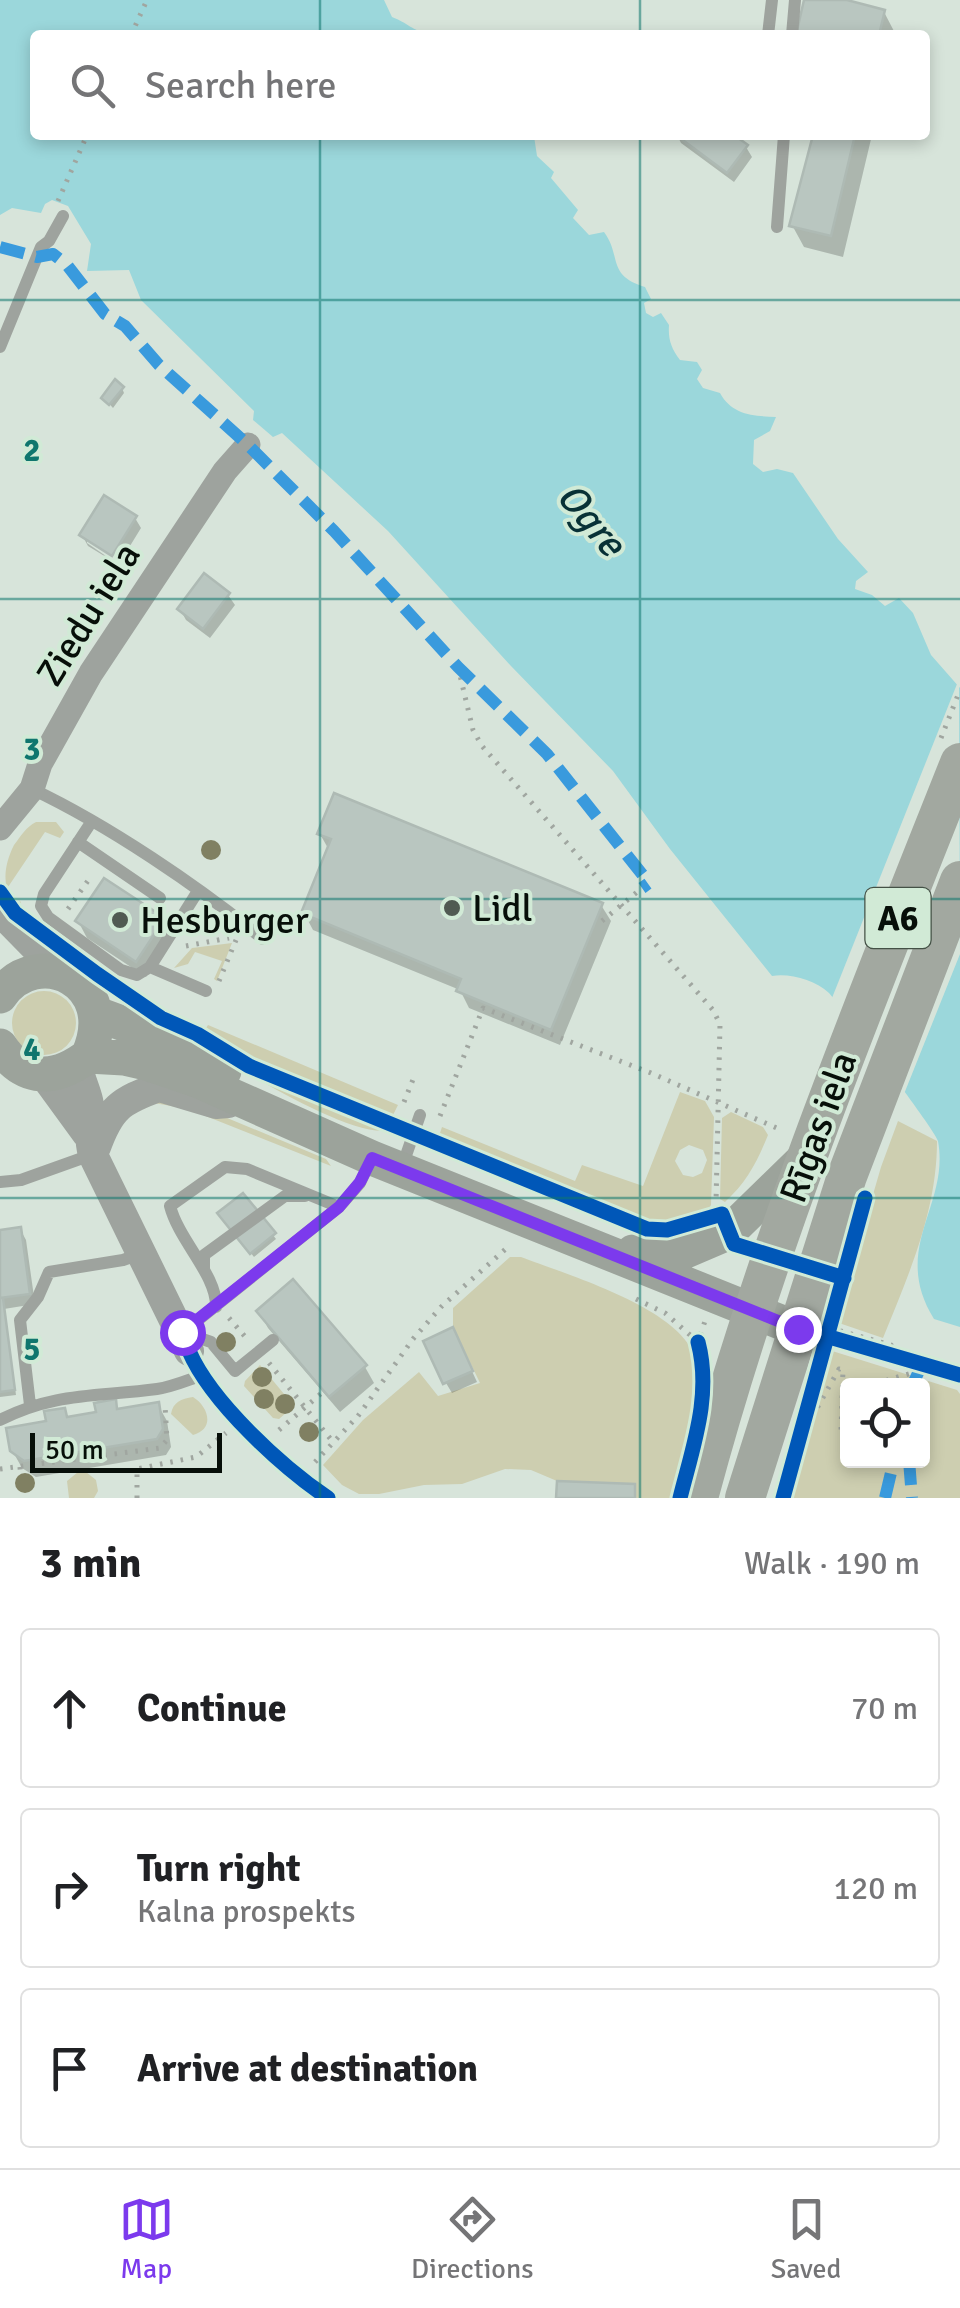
<!DOCTYPE html>
<meta charset="utf-8">
<style>
body{margin:0;font-family:Signika,sans-serif;background:#f2f2f2;color:#202124}
.controls{position:absolute;right:30px;bottom:30px;display:grid;overflow:hidden;border-radius:10px;box-shadow:0 5px 15px #0003}
.controls button{width:90px;height:90px;display:grid;place-items:center;padding:0;border:0;border-bottom:2px solid #e0e0e0;background:#fff;color:#202124;font:50px sans-serif}
.scale{position:absolute;left:30px;bottom:25px;width:192px;box-sizing:border-box;padding-left:10px;border:5px solid #070f09;border-top:0;font-size:28px;line-height:35px;white-space:nowrap;color:#070f09;-webkit-text-stroke:8px #d1ead6;paint-order:stroke}
.stop{position:absolute;width:30px;height:30px;margin:-22px;border:8px solid #7c3aed;border-radius:50%;background:#fff}
.stop.end{background:#7c3aed;border-color:#fff;box-shadow:0 2px 10px #0008}
.list{margin:0;padding:0;list-style:none}
h2{display:flex;justify-content:space-between;align-items:center;height:130px;margin:0;padding:0 40px;font-size:42px}
h2 small{font-size:32px;font-weight:400;color:#757577}
.list li{display:grid;grid-template-columns:65px 1fr auto;gap:30px;align-items:center;box-sizing:border-box;height:160px;margin:0 20px 20px;padding:0 20px;border:2px solid #e0e0e0;border-radius:10px}
.list b{display:block;font-size:38px;white-space:nowrap}
.list p{margin:0;font-size:32px;white-space:nowrap;color:#757577}
.list em{font-size:32px;font-style:normal;color:#757577}
.icon{flex:none;width:55px;height:55px;fill:none;stroke:currentColor;stroke-width:2;stroke-linecap:round;stroke-linejoin:round}
.map{position:relative;flex:none;width:960px;height:1498px;overflow:hidden}
.search{position:absolute;background:#fff;box-shadow:0 5px 15px #0003;left:30px;right:30px;top:30px;height:110px;display:flex;align-items:center;gap:25px;box-sizing:border-box;padding:0 35px;border-radius:10px;color:#757577;font-size:38px}
.sheet{height:670px;background:#fff}
nav{display:flex;justify-content:space-around;align-items:center;box-sizing:border-box;height:140px;border-top:2px solid #e0e0e0;background:#fff;font-size:28px;color:#757577}
nav a{display:grid;justify-items:center;gap:5px}
nav .on{color:#7c3aed}
.map>svg:first-child{display:block}
.green{fill:#cdceb0;fill-rule:evenodd}
.water{fill:#9bd7db}
.pier{fill:#d7e4da}
.shadow{fill:#0003}
.building{fill:#b9c6c0;stroke:#aebab4;stroke-width:2.5}
.lines{fill:none;stroke-linecap:round;stroke-linejoin:round}
.path{stroke:#a0a6a0;stroke-width:5;stroke-dasharray:2.5 8;stroke-linecap:butt}
.service{stroke:#9ea39e;stroke-width:12}
.pedestrian{stroke:#9ea39e;stroke-width:18}
.minor{stroke:#9ea39e;stroke-width:25}
.tertiary{stroke:#9ea39e;stroke-width:30}
.secondary{stroke:#9ca39b;stroke-width:35}
.trunk{stroke:#a2a8a0;stroke-width:40}
.quiet{stroke:#399add;stroke-width:12;stroke-dasharray:25 12;stroke-linecap:butt}
.cycleway-casing{stroke:#d1ead6;stroke-width:21}
.cycleway{stroke:#0057b8;stroke-width:15}
.tree{fill:#808062}
.route{stroke:#7c3aed;stroke-width:12}
.grid{fill:none;stroke:#0f766e;stroke-width:2.5;stroke-opacity:0.55}
.poi-dot{fill:#505a52;stroke:#d1ead6;stroke-width:4}
.labels{text-anchor:middle;stroke-width:8;stroke-linejoin:round;paint-order:stroke}
.shield{fill:#d1ead6;stroke:#445146;stroke-width:2.5}
.shield-label{font-size:35px;font-weight:bold;fill:#070f09}
.street-label{font-size:38px;fill:#070f09;stroke:#d1ead6}
.poi-label{font-size:38px;fill:#070f09;stroke:#d1ead6;text-anchor:start}
.water-label{font-size:40px;font-style:italic;fill:#083136;stroke:#d1ead6}
.grid-label{font-size:32px;text-anchor:middle;font-weight:bold;fill:#0f766e;stroke:#d1ead6;stroke-width:8;stroke-linejoin:round;paint-order:stroke}
</style>
<div class="map">
<svg width="960" height="1498" viewBox="0 0 960 1498">
<rect width="100%" height="100%" fill="#d7e4da"/>
<path class="green" d="M36 822H56L64 832 60 838 45 832 6 890 21 902 19 907 31 917 29 919C2 899 0 873 14 845 21 836 26 827 36 822Z
M232 943 217 981 214 979 222 961 195 952 188 964 174 968 192 948Z
M12 1023a32 32 0 1 1 64 0a32 32 0 1 1-64 0Z
M208 1025 398 1105 393 1115 385 1117 253 1062 203 1033Z
M236 1063 390 1130C356 1138 267 1084 234 1066Z
M680 1092 705 1101 714 1117 711 1205 706 1213C676 1224 654 1225 623 1216L443 1140 440 1133 442 1127 575 1181 582 1165 643 1186ZM689 1145 703 1150 707 1160 702 1173 693 1177 683 1175 675 1161 680 1150Z
M168 1100 196 1105 326 1159 331 1166 188 1109 154 1103Z
M731 1112 763 1127 768 1135C757 1162 747 1182 725 1202L720 1199 722 1118Z
M898 1121 937 1141C937 1211 909 1274 883 1338L836 1322 881 1167Z
M510 1257H521C567 1275 685 1309 696 1361 704 1401 682 1458 672 1498H635V1484L557 1481 531 1470 505 1469 462 1484 424 1485 379 1494H359L342 1485 323 1465 363 1420 419 1372 438 1396 480 1383 453 1327V1308Z
M829 1350 957 1390 960 1394V1498H788ZM848 1386H922V1460H848Z
M260 1365 294 1406 279 1419 273 1418 244 1386 245 1381Z
M193 1397C209 1407 215 1429 193 1435L171 1414C173 1402 181 1399 193 1397Z
M78 1472H86L96 1480 98 1491 94 1498H69L67 1481Z"/>
<path class="water" d="M0 0H384L392 17C408 23 411 30 431 35H35V135L534 136 537 156 554 172 551 178 578 210 573 218 589 235 604 232C622 256 606 275 645 287L651 299 644 303 646 313 653 317 661 313 669 325C668 339 671 348 680 360L697 362 702 370 697 379 703 388 720 393C732 415 753 416 776 417L770 431 754 440 753 464 763 472 777 469 793 473 838 539 868 572 856 581 855 589 872 595 885 606 899 598 913 613 931 655 960 688V1327L934 1319C890 1248 950 1206 938 1141 936 1131 841 1006 829 993 815 980 790 973 772 976L670 849 613 771 511 666 388 531 282 433 273 437 253 420 254 411 141 300 129 270 87 271 91 244 68 206 52 200 45 204 41 213 12 208 0 215Z"/>
<path class="pier" d="M959 679 960 954 902 1099 830 1003Z"/>
<path class="shadow" d="M807 0H837L884 12 896 35H799Z
M677 135H730L746 147 752 157 734 182 681 143Z
M815 135H872L843 257 804 247 792 225Z
M122 388 124 393 113 408 104 398Z
M135 518 141 528 122 559 87 537V543L119 565 88 546 82 535Z
M228 595 235 605 210 638 186 620 180 609Z
M320 834 601 905 611 921 560 1045 469 1008 460 990 313 930 304 913 329 850Z
M163 920 172 937 146 977 87 938 78 921Z
M243 1196 276 1239 254 1257 223 1218Z
M20 1229 26 1240 35 1304 4 1309 16 1395 0 1397V1232Z
M259 1311 365 1367 374 1383 340 1412 268 1328Z
M458 1341 477 1382 452 1393 446 1383Z
M114 1402 120 1411 158 1405 167 1421 171 1447 166 1455 36 1477 22 1468 12 1450 64 1410 69 1419 99 1414Z"/>
<path class="building" d="M804 0H847L885 10 879 35H796Z
M676 135H734L748 145 727 173Z
M813 135H855L831 236 789 226Z
M115 379 124 387 109 405 101 398Z
M104 495 137 516 112 556 79 535Z
M204 573 230 593 203 629 177 609Z
M334 793 603 903 551 1030 456 991 461 979 301 913 331 839 317 834Z
M104 878 165 918 136 962 75 921Z
M243 1193 276 1233 250 1254 217 1213Z
M21 1227 30 1294 0 1298V1230Z
M293 1279 367 1365 329 1397 256 1311Z
M0 1298H3L15 1390 0 1392Z
M453 1327 473 1371 443 1384 423 1341Z
M116 1399 117 1409 159 1402 163 1429 157 1439 24 1461 10 1451 6 1428 46 1421 44 1411 65 1408 67 1417 96 1412 94 1403Z
M557 1481 635 1484V1498H556Z"/>
<g class="lines">
<path class="path" d="M131 35 147 0
M58 201 87 135
M458 667 473 730 482 746 713 1010 720 1024 716 1203
M941 738 960 690
M68 909 92 875
M602 921 642 888
M186 946 229 938
M219 981 236 940
M251 1066 397 1128
M404 1102 414 1077
M440 1116 483 1008 651 1073 779 1129
M431 1141 629 1222
M636 1299 665 1313 698 1342 705 1321
M229 1318 248 1340
M830 1328 891 1345 888 1354
M269 1363 333 1442
M866 1386 919 1371 926 1365
M809 1408 816 1410 839 1369 843 1370 841 1430 845 1432 848 1427
M279 1430 324 1391
M315 1462 358 1416 413 1339 441 1307 510 1245
M20 1467 22 1498
M0 1469 160 1448 167 1440 165 1405
M137 1498V1469L196 1457 226 1433"/>
<path class="service" d="M768 35 772 0
M792 35 795 0
M777 227 784 135
M0 347 41 247 49 241 63 216
M32 789C108 825 198 886 263 939
M92 821 44 894 41 906 48 917 121 970 137 975 150 967 198 891
M78 842 160 898
M150 967 206 991
M402 1167 420 1115
M0 1182 21 1180 91 1155
M204 1269V1255L285 1196H305
M216 1307C217 1275 179 1241 170 1206L225 1167 247 1169 339 1207
M183 1332 339 1207 360 1183 371 1160
M185 1333 211 1342 235 1371 273 1340
M30 1405 20 1320 38 1297 49 1272 123 1260 140 1254
M0 1420C54 1392 98 1397 157 1389 172 1387 188 1380 203 1375"/>
<path class="pedestrian" d="M189 1351C211 1402 282 1467 328 1498"/>
<path class="minor" d="M0 828 32 789 40 764 91 673 225 471 248 445
M0 915 56 972"/>
<path class="tertiary" d="M78 1064C79 1079 87 1091 89 1105 93 1123 87 1132 93 1155L189 1351
M44 1075 87 1134
M96 1147C110 1108 120 1101 159 1087L216 1104 228 1103"/>
<path class="secondary" d="M0 996C37 942 122 982 88 1056 55 1081 24 1082 0 1046
M97 1014 154 1035 224 1071
M88 1056 124 1058 146 1063 199 1081 372 1158 798 1329
M633 1252 674 1256 728 1233 805 1158"/>
<path class="trunk" d="M698 1498C765 1246 864 1005 960 763
M745 1498 847 1176 960 881"/>
<path class="quiet" d="M0 247 37 257 53 254 67 265 105 314 125 326 159 365 248 445 334 531 458 667 547 754 649 883 642 888
M912 1386 919 1371
M909 1460 912 1498
M885 1498 894 1460"/>
<g class="cycleway-casing">
<path id="cycleway" d="M0 892 15 913 97 974 161 1018 197 1034 249 1066 647 1229 667 1230 722 1214 734 1244 844 1278
M826 1336 960 1375
M189 1351C211 1402 282 1467 328 1498
M680 1498C693 1446 712 1395 698 1342
M783 1498 865 1198"/>
</g>
<use href="#cycleway" class="cycleway"/>
</g>
<g class="tree">
<circle cx="211" cy="850" r="10"/>
<circle cx="226" cy="1342" r="10"/>
<circle cx="262" cy="1377" r="10"/>
<circle cx="264" cy="1399" r="10"/>
<circle cx="285" cy="1404" r="10"/>
<circle cx="309" cy="1432" r="10"/>
<circle cx="25" cy="1483" r="10"/>
</g>
<g class="lines">
<path class="route" d="M182 1332 339 1207 360 1182 372 1158 798 1329"/>
</g>
<path class="grid" d="M320 0V35M640 0V35M320 135V1498M640 135V1498M0 300H960M0 599H960M0 899H960M0 1198H960"/>
<g class="poi-dot">
<circle cx="452" cy="908" r="10"/>
<circle cx="120" cy="920" r="10"/>
</g>
<g class="labels">
<rect class="shield" x="865.5" y="888" width="65" height="60" rx="8"/>
<g class="shield-label">
<text x="898" y="930">A6</text>
</g>
<g class="street-label">
<text transform="translate(88 614) rotate(-58)" y="13">Ziedu iela</text>
<text transform="translate(818 1127) rotate(-70)" y="13">Rīgas iela</text>
</g>
<g class="poi-label">
<text x="472" y="921">Lidl</text>
<text x="140" y="933">Hesburger</text>
</g>
<g class="water-label">
<text transform="translate(592 519) rotate(50)" y="14">Ogre</text>
</g>
</g>
<g class="grid-label">
<text x="32" y="461">2</text>
<text x="32" y="760">3</text>
<text x="32" y="1060">4</text>
<text x="32" y="1360">5</text>
</g>
</svg>
<div class="controls">
<button><svg class="icon" aria-label="locate" viewBox="0 0 24 24"><circle cx="12" cy="12" r="6"/><path d="M12 2v4M12 18v4M2 12h4M18 12h4"/></svg></button>
</div>
<div class="scale">50 m</div>
<div class="stop" style="left:182px;top:1332px"></div>
<div class="stop end" style="left:798px;top:1329px"></div>
<div class="search"><svg class="icon" aria-label="search" viewBox="0 0 24 24"><circle cx="10" cy="10" r="6"/><path d="M15 15l6 6"/></svg>Search here</div>
</div>
<section class="sheet">
<h2>3 min<small>Walk · 190 m</small></h2>
<ul class="list">
<li><svg class="icon" aria-label="ahead" viewBox="0 0 24 24"><path d="M12 20V5M6 11l6-6 6 6"/></svg><div><b>Continue</b></div><em>70 m</em></li>
<li><svg class="icon" aria-label="right" viewBox="0 0 24 24"><path d="M7 20v-9h11M14 6l5 5-5 5"/></svg><div><b>Turn right</b><p>Kalna prospekts</p></div><em>120 m</em></li>
<li><svg class="icon" aria-label="arrive" viewBox="0 0 24 24"><path d="M6 21V4h12l-3 4 3 4H6"/></svg><div><b>Arrive at destination</b></div></li>
</ul>
</section>
<nav>
<a class="on"><svg class="icon" aria-label="map" viewBox="0 0 24 24"><path d="M3 6l6-2 6 2 6-2v14l-6 2-6-2-6 2zM9 4v14M15 6v14"/></svg>Map</a>
<a><svg class="icon" aria-label="directions" viewBox="0 0 24 24"><path d="M12 3l9 9-9 9-9-9zM9 14v-3h6M13 9l2 2-2 2"/></svg>Directions</a>
<a><svg class="icon" aria-label="saved" viewBox="0 0 24 24"><path d="M7 4h10v16l-5-4-5 4z"/></svg>Saved</a>
</nav>
